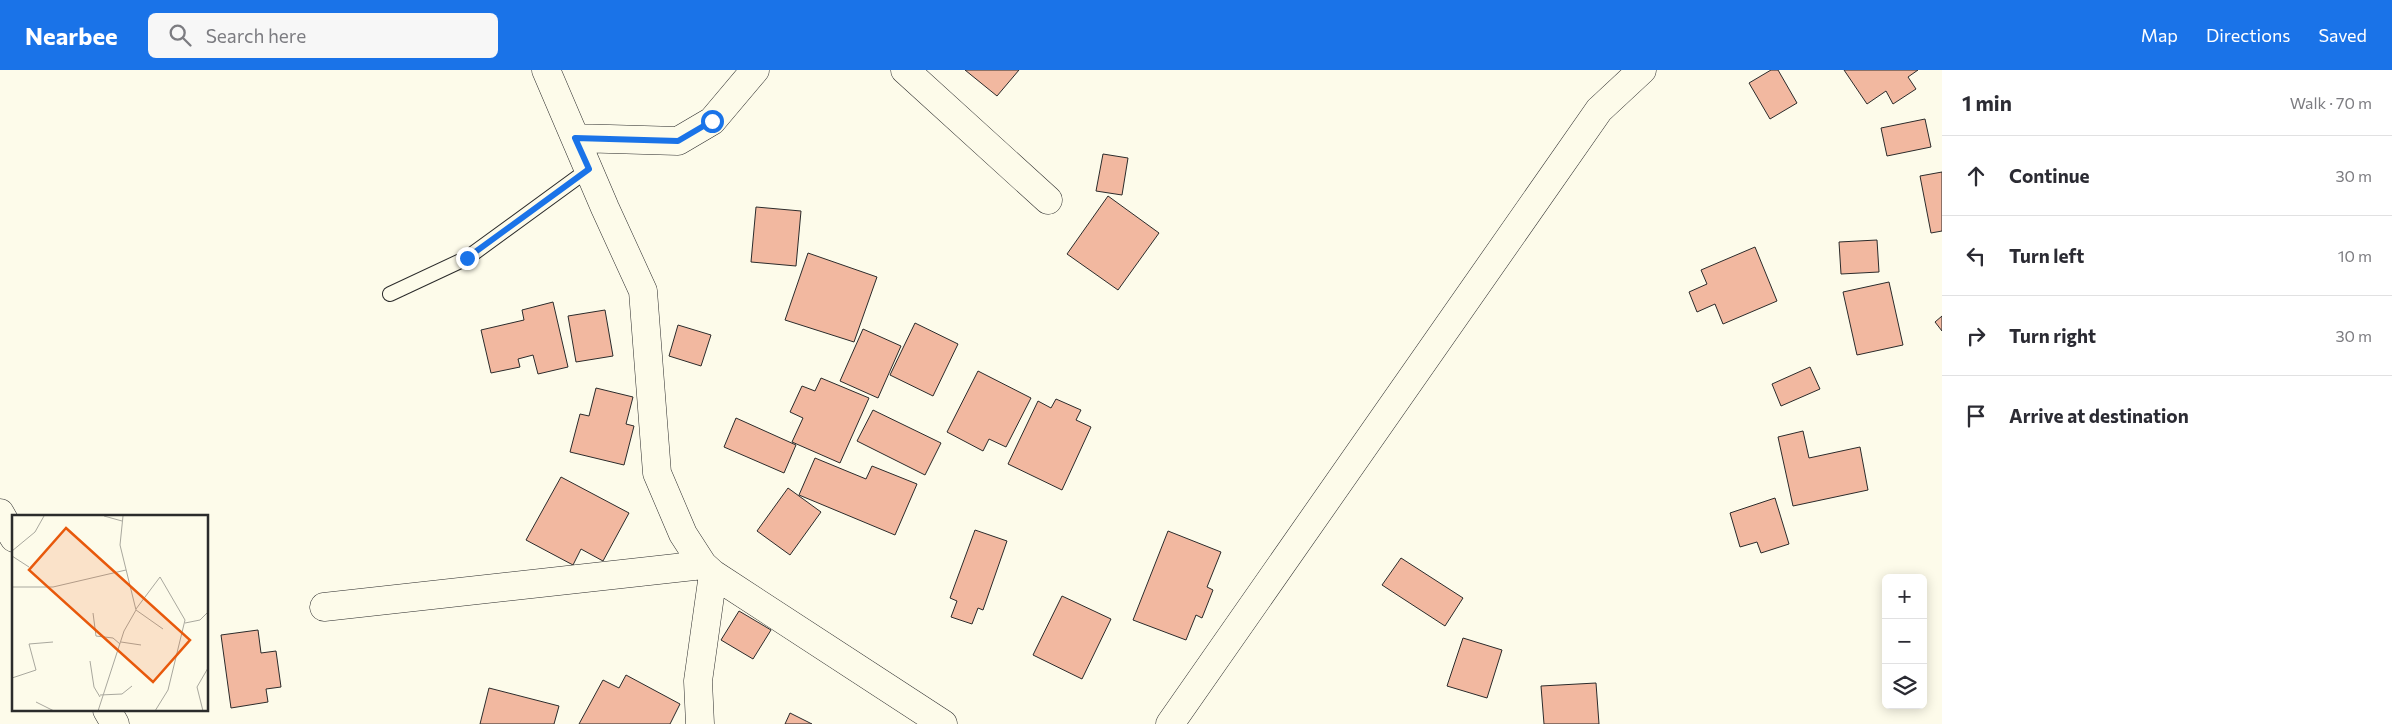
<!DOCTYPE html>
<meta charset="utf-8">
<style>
body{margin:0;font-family:Commissioner,sans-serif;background:#f7f7f7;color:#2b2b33}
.controls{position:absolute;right:15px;bottom:15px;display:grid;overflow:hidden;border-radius:8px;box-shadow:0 2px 12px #0003}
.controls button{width:45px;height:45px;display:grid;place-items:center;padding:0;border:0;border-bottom:1px solid #e1e1e2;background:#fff;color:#2b2b33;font:25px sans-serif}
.stop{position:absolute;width:15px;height:15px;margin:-11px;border:4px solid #1a73e8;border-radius:50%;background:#fff}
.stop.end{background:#1a73e8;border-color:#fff;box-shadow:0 1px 5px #0008}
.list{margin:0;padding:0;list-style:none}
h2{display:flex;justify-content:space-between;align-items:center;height:65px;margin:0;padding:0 20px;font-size:21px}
h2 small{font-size:16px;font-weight:400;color:#7c7c81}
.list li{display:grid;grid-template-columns:32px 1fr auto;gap:15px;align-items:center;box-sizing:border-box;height:80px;padding:0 20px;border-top:1px solid #e1e1e2}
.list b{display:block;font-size:19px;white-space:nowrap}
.list em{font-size:16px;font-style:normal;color:#7c7c81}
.icon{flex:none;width:28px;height:28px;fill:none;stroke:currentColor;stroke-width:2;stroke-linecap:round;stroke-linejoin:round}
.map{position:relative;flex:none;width:1942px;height:654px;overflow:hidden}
header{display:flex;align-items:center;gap:30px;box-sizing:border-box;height:70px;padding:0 25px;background:#1a73e8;color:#fff}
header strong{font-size:24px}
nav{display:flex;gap:28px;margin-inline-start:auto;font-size:18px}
.search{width:350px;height:45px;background:#f7f7f7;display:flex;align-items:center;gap:12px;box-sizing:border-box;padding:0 18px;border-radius:8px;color:#7c7c81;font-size:19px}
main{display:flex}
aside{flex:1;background:#fff}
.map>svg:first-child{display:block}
.building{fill:#f2b8a0;stroke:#2b2b2b}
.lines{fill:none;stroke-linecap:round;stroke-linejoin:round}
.service-casing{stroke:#2b2b2b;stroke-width:16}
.minor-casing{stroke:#2b2b2b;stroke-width:29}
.service{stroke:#fdfbea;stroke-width:14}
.minor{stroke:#fdfbea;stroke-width:28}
.route{stroke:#1a73e8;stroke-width:6}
.inset-road{fill:none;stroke:#a9a89e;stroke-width:1}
.view{fill:#e8590c;fill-opacity:0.15;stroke:#e8590c;stroke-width:2.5}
.inset-edge{fill:none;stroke:#2b2b2b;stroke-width:2.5}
</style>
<header>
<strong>Nearbee</strong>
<div class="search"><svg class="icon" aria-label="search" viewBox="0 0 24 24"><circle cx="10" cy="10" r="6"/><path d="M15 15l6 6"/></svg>Search here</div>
<nav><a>Map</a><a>Directions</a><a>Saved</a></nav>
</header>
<main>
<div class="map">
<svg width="1942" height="654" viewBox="0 0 1942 654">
<rect width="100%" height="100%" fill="#fdfbea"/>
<path class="building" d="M965 0H1019L997 26Z
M1771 0H1778L1797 33 1770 49 1749 13Z
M1844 0H1918L1908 7 1916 19 1893 34 1886 21 1867 34Z
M1925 49 1931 77 1887 86 1881 58Z
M1103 84 1128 88 1122 125 1096 121Z
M1942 102V161L1931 163 1920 106Z
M1108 126 1159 163 1118 220 1067 184Z
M756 137 801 141 796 196 751 192Z
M1877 170 1879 202 1841 204 1839 172Z
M1755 177 1777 231 1723 254 1715 234 1697 242 1689 222 1707 214 1701 200Z
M808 183 877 207 854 272 785 250Z
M1889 212 1903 275 1857 285 1843 222Z
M553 232 568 297 538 304 533 285 518 289 520 297 491 303 481 260 524 250 522 240Z
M605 240 613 286 576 292 568 246Z
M1942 246V261L1935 252Z
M915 253 958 274 933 326 890 305Z
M678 255 711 265 701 296 669 286Z
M863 259 901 276 878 328 840 311Z
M1810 297 1820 319 1781 336 1772 314Z
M978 301 1031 328 1006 377 989 369 983 381 947 362Z
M821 308 869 328 840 393 792 372 803 348 790 342 802 316 815 321Z
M596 318 633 327 626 354 634 356 624 395 570 382 580 344 589 346Z
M1056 329 1081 340 1076 350 1091 357 1062 420 1008 394 1038 331 1051 338Z
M873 340 941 373 925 405 857 371Z
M736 348 796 375 784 403 724 377Z
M1803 361 1809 388 1860 377 1868 420 1793 436 1778 367Z
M815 388 866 409 872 396 917 414 895 465 799 425Z
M561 407 629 443 603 491 581 479 573 495 526 470Z
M788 418 821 442 790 485 757 461Z
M1775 428 1789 474 1761 483 1757 472 1740 477 1730 443Z
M975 460 1007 471 983 540 978 538 972 554 951 547 957 531 950 528Z
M1168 461 1221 482 1207 517 1213 520 1202 548 1196 545 1186 570 1133 550Z
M1401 488 1463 528 1445 556 1382 515Z
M1062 526 1111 549 1082 609 1033 585Z
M739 541 771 560 753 589 721 570Z
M258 560 261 583 276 581 281 617 266 619 268 632 231 638 221 565Z
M1463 568 1502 580 1487 628 1447 616Z
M626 605 680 634 670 654H579L603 610 619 618Z
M1596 613 1599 654H1544L1541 616Z
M489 618 559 636 554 654H480Z
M790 643 812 654H785Z"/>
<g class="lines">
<g class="service-casing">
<path id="service" d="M390 224 467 188 589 99"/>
</g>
<g class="minor-casing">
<path id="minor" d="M546 0 605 138 643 221 657 403 683 464 703 495 713 504 943 654
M905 0 1048 130
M575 68 678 71 712 51 755 0
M0 443 14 468
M324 537 703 495
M107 640 115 654
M700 654 698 611 713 504
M1170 654 1599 40 1642 0"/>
</g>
<use href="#service" class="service"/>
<use href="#minor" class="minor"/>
</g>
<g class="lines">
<path class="route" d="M467 188 589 99 575 68 678 71 712 51"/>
</g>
<g transform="translate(12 445)">
<rect width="196" height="196" fill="#fdfbea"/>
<path class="inset-road" d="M92 1 110 6M0 36 23 17 32 1M0 41 17 52M1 72H41L114 55M124 94 148 62 173 105 156 175 143 196M124 95 151 114M81 98 84 121 101 123 108 129M173 108 188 105 196 97M109 127 129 130M78 146 82 172 88 182M0 163 24 155 17 129 41 127M88 180 110 179 120 171M24 187 42 196M86 196 112 116 124 95 108 30 111 1M191 196 185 172 196 153"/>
<path class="view" d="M54 13 178 125 141 167 17 55Z"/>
<rect width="196" height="196" class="inset-edge"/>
</g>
</svg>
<div class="controls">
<button>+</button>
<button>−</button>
<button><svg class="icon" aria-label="layers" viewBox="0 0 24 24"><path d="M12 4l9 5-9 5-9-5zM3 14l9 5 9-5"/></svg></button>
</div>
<div class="stop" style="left:712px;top:51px"></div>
<div class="stop end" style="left:467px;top:188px"></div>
</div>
<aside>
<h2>1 min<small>Walk · 70 m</small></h2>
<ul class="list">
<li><svg class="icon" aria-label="ahead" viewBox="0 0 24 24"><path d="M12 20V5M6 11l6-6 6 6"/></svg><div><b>Continue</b></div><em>30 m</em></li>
<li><svg class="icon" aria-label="left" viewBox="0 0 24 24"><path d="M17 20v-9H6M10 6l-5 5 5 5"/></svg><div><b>Turn left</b></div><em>10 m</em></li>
<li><svg class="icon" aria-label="right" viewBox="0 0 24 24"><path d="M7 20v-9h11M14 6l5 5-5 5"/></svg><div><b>Turn right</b></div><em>30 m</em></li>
<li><svg class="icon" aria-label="arrive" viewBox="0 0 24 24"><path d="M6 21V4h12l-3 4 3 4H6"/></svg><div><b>Arrive at destination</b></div></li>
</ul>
</aside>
</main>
